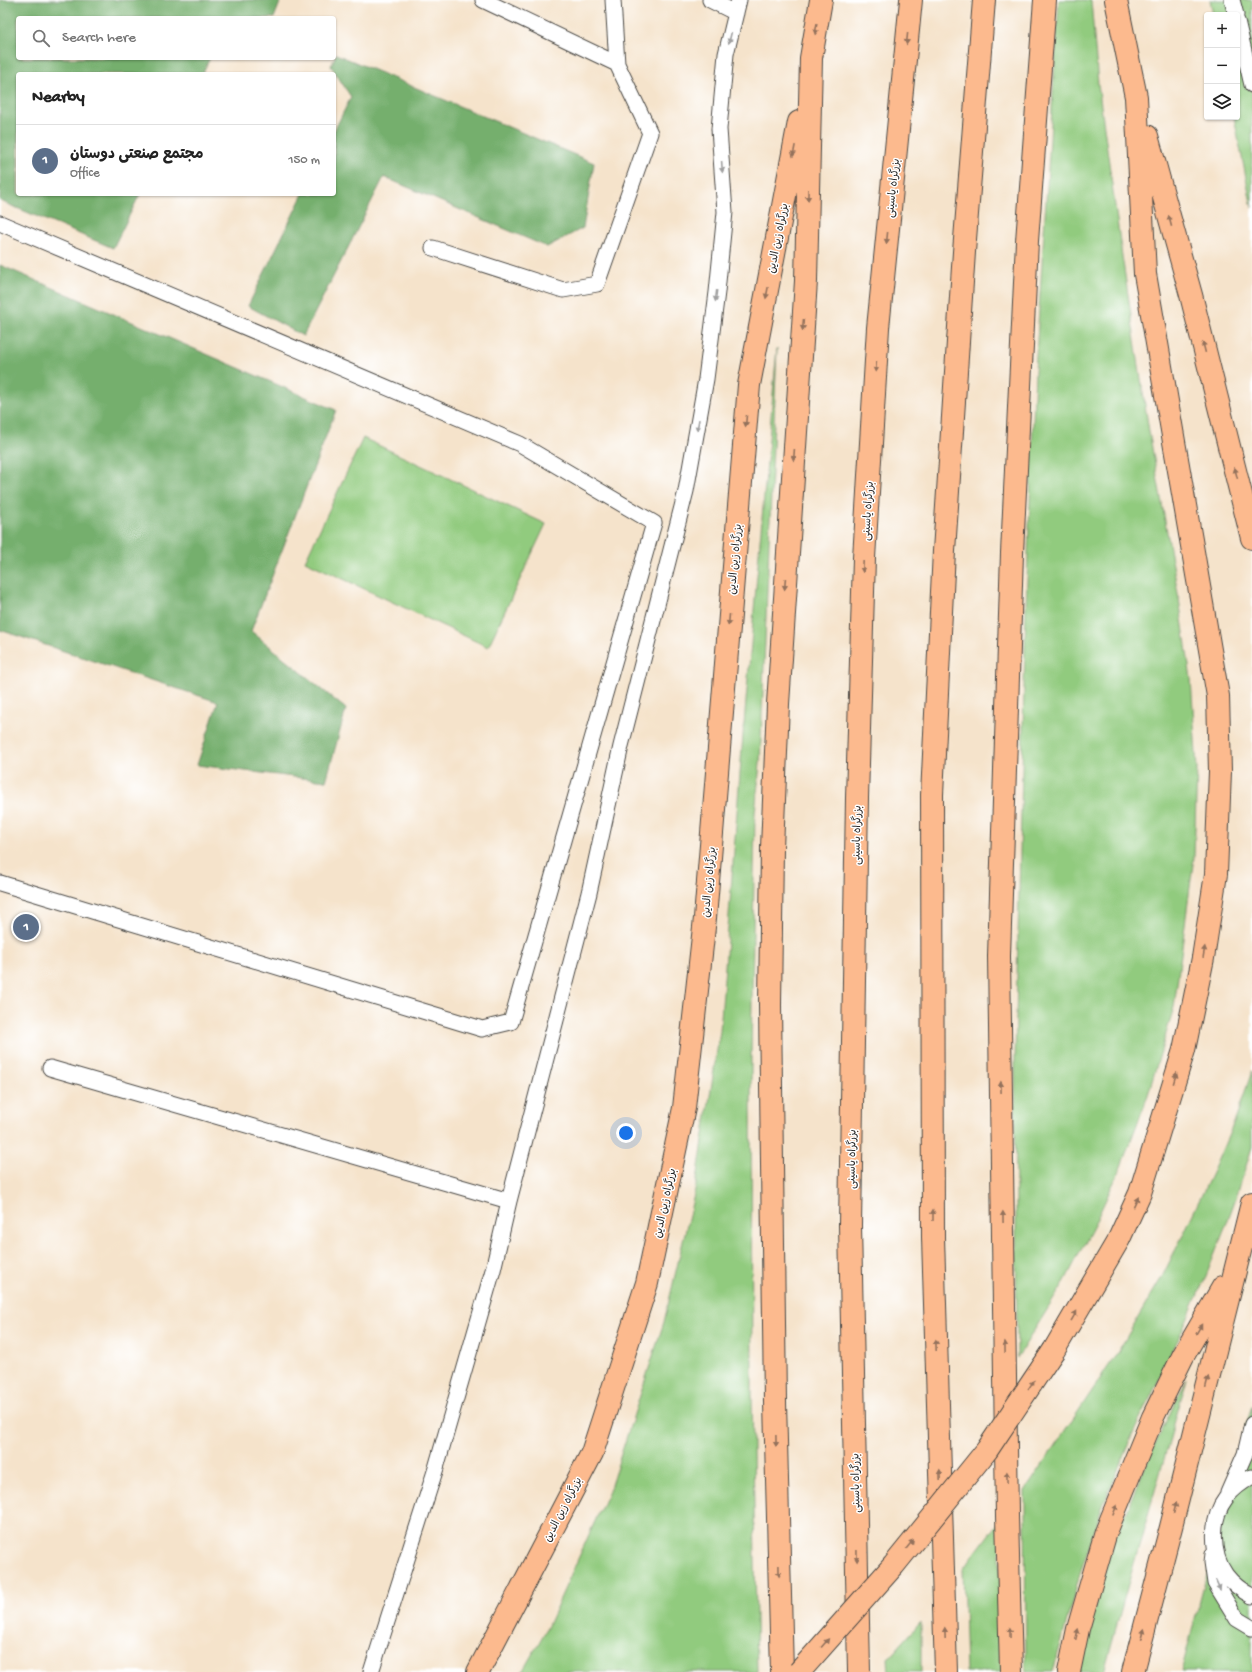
<!DOCTYPE html>
<meta charset="utf-8">
<style>
body{margin:0;font-family:"Gochi Hand","Playpen Sans Arabic",sans-serif;background:#f6f6f6;color:#222}
.controls{position:absolute;right:12px;top:12px;display:grid;overflow:hidden;border-radius:4px;box-shadow:0 1px 3px #0004}
.controls button{width:36px;height:36px;display:grid;place-items:center;padding:0;border:0;border-bottom:1px solid #e0e0e0;background:#fff;color:#222;font:20px sans-serif}
.you{position:absolute;left:626px;top:1133px;width:14px;height:14px;margin:-10px;border:3px solid #fff;border-radius:50%;background:#1a73e8;box-shadow:0 0 0 6px #1a73e833}
.badge{display:grid;place-items:center;width:26px;height:26px;border-radius:50%;background:#1a73e8;color:#fff;font-size:13px;font-weight:700}
.pin{position:absolute;translate:-50% -50%;border:2px solid #fff;box-shadow:0 1px 4px #0006}
.list{margin:0;padding:0;list-style:none}
h2{display:flex;justify-content:space-between;align-items:center;height:52px;margin:0;padding:0 16px;font-size:17px}
h2 small{font-size:13px;font-weight:400;color:#767676}
.list li{display:grid;grid-template-columns:26px 1fr auto;gap:12px;align-items:center;box-sizing:border-box;height:72px;padding:0 16px;border-top:1px solid #e0e0e0}
.list b{display:block;font-size:15px;white-space:nowrap}
.list p{margin:0;font-size:13px;white-space:nowrap;color:#767676}
.list em{font-size:13px;font-style:normal;color:#767676}
.icon{flex:none;width:22px;height:22px;fill:none;stroke:currentColor;stroke-width:2;stroke-linecap:round;stroke-linejoin:round}
.map{position:relative;flex:none;width:1252px;height:1672px;overflow:hidden}
.search{position:absolute;background:#fff;box-shadow:0 1px 3px #0004;left:16px;top:16px;width:320px;height:44px;display:flex;align-items:center;gap:10px;box-sizing:border-box;padding:0 14px;border-radius:4px;color:#767676;font-size:15px}
.panel{position:absolute;background:#fff;box-shadow:0 1px 3px #0004;left:16px;top:72px;width:320px;height:124px;border-radius:4px}
.map>svg:first-child{display:block}
.green{fill:#91cb7e;stroke:#5e7b54}
.forest{fill:#74af6d;stroke:#506d4c}
.lines{fill:none;stroke-linecap:round;stroke-linejoin:round}
.lane-casing{stroke:#494743;stroke-width:17}
.highway-casing{stroke:#494743;stroke-width:24}
.lane{stroke:#fff;stroke-width:15}
.highway{stroke:#fcba8e;stroke-width:22}
.highway-bridge-casing{stroke:#494743;stroke-width:24;stroke-linecap:butt}
.highway-bridge{stroke:#fcba8e;stroke-width:22}
.oneway{fill:#94725c}
.oneway2{fill:#a0a0a0}
.labels{text-anchor:middle;stroke-width:3;stroke-linejoin:round;paint-order:stroke}
.street-label{font-size:11px;fill:#2b2b2b;stroke:#fff}
</style>
<div class="map">
<svg width="1252" height="1672" viewBox="0 0 1252 1672">
<rect width="100%" height="100%" fill="#fff"/>
<filter id="ink" filterUnits="userSpaceOnUse"><feTurbulence type="fractalNoise" baseFrequency=".025" numOctaves="2"/><feDisplacementMap in="SourceGraphic" scale="8" xChannelSelector="R" yChannelSelector="G"/><feConvolveMatrix kernelMatrix="1 2 1 2 8 2 1 2 1" color-interpolation-filters="sRGB"/></filter>
<filter id="wash" filterUnits="userSpaceOnUse"><feTurbulence type="fractalNoise" baseFrequency=".012" numOctaves="4" result="noise"/><feDisplacementMap in="SourceGraphic" scale="16" xChannelSelector="R" yChannelSelector="G"/><feGaussianBlur stdDeviation="0.9" result="paint"/><feColorMatrix in="noise" values="0 0 0 0 0 0 0 0 0 0 0 0 0 0 0 0 0 1.4 0 .05"/><feComposite in="paint" operator="in"/></filter>
<g filter="url(#wash)">
<rect width="100%" height="100%" fill="#f5e3cb"/>
<path class="green" d="M1059 0H1091L1098 84 1122 256 1149 431 1179 599 1191 679 1197 769 1194 857 1174 1007 1147 1098 1120 1169 1094 1225 1065 1281 1017 1358 1015 1059 1026 606 1035 371Z
M1210 0H1252V208L1234 117H1237V15H1213Z
M777 348 760 763 755 813 751 1060 752 1393 757 1672H522L545 1632 610 1488 664 1322 696 1186 720 1031 743 735Z
M363 438 546 524 488 647 305 561Z
M1252 1071V1147L1238 1192 1225 1228 1206 1276 1175 1346 1131 1438 1102 1508 1080 1573 1053 1672H1026L1025 1491 1116 1355 1162 1277 1182 1237 1213 1171 1236 1118Z
M1187 1378C1160 1476 1130 1573 1104 1672H1076L1114 1538 1155 1444Z
M1252 1405V1672H1181Z
M999 1521 1003 1672H966L963 1569Z
M921 1622V1672H889L888 1659Z"/>
<path class="forest" d="M0 0H281L274 18H18V58H210L202 74H18V194H140L113 248 0 201Z
M336 54 594 163 583 228 547 247 384 177 303 336 248 306 303 194H334V131L351 97 331 66Z
M0 265 336 410 251 631 346 709 326 781 197 765 218 702 0 630Z"/>
</g>
<g filter="url(#ink)">
<g class="lines">
<g class="lane-casing">
<path id="lane" d="M483 0 617 64 613 0
M710 0 736 13
M1232 0 1236 15
M1237 21 1252 85
M0 223 520 444 654 523 511 1022 482 1029 0 883
M433 248 563 290 597 284 650 133 617 64
M50 1068 509 1201
M1252 1477C1242 1482 1233 1489 1226 1498 1210 1519 1211 1554 1226 1575 1233 1584 1242 1591 1252 1596
M1228 1493 1245 1454 1252 1424
M1213 1554 1212 1562 1215 1583 1237 1619 1252 1628
M371 1672 436 1468 493 1270 509 1201 589 893 621 746 686 491 706 379 717 292 725 212 719 129 726 54 739 0"/>
</g>
<g class="highway-casing">
<path id="highway" d="M1147 136 1191 295 1252 538
M1054 1350 1119 1239 1140 1193 1184 1050 1203 958 1216 874 1220 771 1218 696 1145 274 1136 97 1116 0
M478 1672 592 1453 647 1283 684 1108 705 918 749 385 799 122
M782 1672 775 1402 770 1005 772 848 778 704 806 281 811 58 821 0
M859 1672 850 1225 857 798 864 558 878 328 911 0
M946 1672 933 1237 932 795 944 551 964 252 984 0
M1011 1672 1007 1516 999 956 1012 553 1027 241 1045 0
M1069 1672 1078 1629 1106 1532 1153 1417 1183 1356 1223 1287
M1133 1672 1171 1527 1252 1203"/>
</g>
<use href="#lane" class="lane"/>
<use href="#highway" class="highway"/>
<g class="highway-bridge-casing">
<path id="highway-bridge" d="M799 1672 894 1565 987 1450 1054 1350"/>
</g>
<use href="#highway-bridge" class="highway-bridge"/>
</g>
<defs><path id="oneway-solid" d="M-6-.8H1V-3.2L6.5 0L1 3.2V.8H-6Z"/></defs>
<g class="oneway">
<use href="#oneway-solid" transform="translate(816 29) rotate(99)"/>
<use href="#oneway-solid" transform="translate(907 39) rotate(96)"/>
<use href="#oneway-solid" transform="translate(794 151) rotate(101)"/>
<use href="#oneway-solid" transform="translate(808 195) rotate(91)"/>
<use href="#oneway-solid" transform="translate(1170 221) rotate(-105)"/>
<use href="#oneway-solid" transform="translate(887 238) rotate(96)"/>
<use href="#oneway-solid" transform="translate(767 293) rotate(101)"/>
<use href="#oneway-solid" transform="translate(803 325) rotate(94)"/>
<use href="#oneway-solid" transform="translate(1204 347) rotate(-104)"/>
<use href="#oneway-solid" transform="translate(876 367) rotate(94)"/>
<use href="#oneway-solid" transform="translate(746 421) rotate(95)"/>
<use href="#oneway-solid" transform="translate(794 455) rotate(94)"/>
<use href="#oneway-solid" transform="translate(1236 473) rotate(-104)"/>
<use href="#oneway-solid" transform="translate(863 567) rotate(92)"/>
<use href="#oneway-solid" transform="translate(785 584) rotate(94)"/>
<use href="#oneway-solid" transform="translate(729 620) rotate(95)"/>
<use href="#oneway-solid" transform="translate(1204 952) rotate(-81)"/>
<use href="#oneway-solid" transform="translate(1175 1078) rotate(-73)"/>
<use href="#oneway-solid" transform="translate(1001 1087) rotate(-91)"/>
<use href="#oneway-solid" transform="translate(1136 1202) rotate(-65)"/>
<use href="#oneway-solid" transform="translate(933 1215) rotate(-90)"/>
<use href="#oneway-solid" transform="translate(1003 1217) rotate(-91)"/>
<use href="#oneway-solid" transform="translate(1074 1316) rotate(-60)"/>
<use href="#oneway-solid" transform="translate(1199 1329) rotate(-60)"/>
<use href="#oneway-solid" transform="translate(936 1345) rotate(-92)"/>
<use href="#oneway-solid" transform="translate(1005 1347) rotate(-91)"/>
<use href="#oneway-solid" transform="translate(1207 1382) rotate(-76)"/>
<use href="#oneway-solid" transform="translate(1031 1385) rotate(-56)"/>
<use href="#oneway-solid" transform="translate(776 1441) rotate(89)"/>
<use href="#oneway-solid" transform="translate(940 1475) rotate(-92)"/>
<use href="#oneway-solid" transform="translate(1007 1477) rotate(-91)"/>
<use href="#oneway-solid" transform="translate(1175 1508) rotate(-76)"/>
<use href="#oneway-solid" transform="translate(1115 1510) rotate(-68)"/>
<use href="#oneway-solid" transform="translate(910 1544) rotate(-51)"/>
<use href="#oneway-solid" transform="translate(857 1556) rotate(89)"/>
<use href="#oneway-solid" transform="translate(779 1571) rotate(89)"/>
<use href="#oneway-solid" transform="translate(945 1633) rotate(-92)"/>
<use href="#oneway-solid" transform="translate(1010 1633) rotate(-91)"/>
<use href="#oneway-solid" transform="translate(1077 1634) rotate(-77)"/>
<use href="#oneway-solid" transform="translate(1143 1634) rotate(-75)"/>
<use href="#oneway-solid" transform="translate(825 1643) rotate(-49)"/>
</g>
<g class="oneway2">
<use href="#oneway-solid" transform="translate(730 38) rotate(104)"/>
<use href="#oneway-solid" transform="translate(722 167) rotate(86)"/>
<use href="#oneway-solid" transform="translate(716 296) rotate(97)"/>
<use href="#oneway-solid" transform="translate(698 425) rotate(100)"/>
<use href="#oneway-solid" transform="translate(1218 1585) rotate(66)"/>
</g>
</g>
<g class="labels">
<g class="street-label">
<text transform="translate(892 188) rotate(-84)" y="4">بزرگراه یاسینی</text>
<text transform="translate(777 238) rotate(-79)" y="4">بزرگراه زین الدین</text>
<text transform="translate(867 511) rotate(-86)" y="4">بزرگراه یاسینی</text>
<text transform="translate(734 559) rotate(-85)" y="4">بزرگراه زین الدین</text>
<text transform="translate(856 835) rotate(-89)" y="4">بزرگراه یاسینی</text>
<text transform="translate(708 882) rotate(-85)" y="4">بزرگراه زین الدین</text>
<text transform="translate(851 1159) rotate(-89)" y="4">بزرگراه یاسینی</text>
<text transform="translate(664 1203) rotate(-78)" y="4">بزرگراه زین الدین</text>
<text transform="translate(855 1483) rotate(-91)" y="4">بزرگراه یاسینی</text>
<text transform="translate(562 1509) rotate(-63)" y="4">بزرگراه زین الدین</text>
</g>
</g>
</svg>
<div class="controls">
<button>+</button>
<button>−</button>
<button><svg class="icon" aria-label="layers" viewBox="0 0 24 24"><path d="M12 4l9 5-9 5-9-5zM3 14l9 5 9-5"/></svg></button>
</div>
<div class="you"></div>
<div class="pin badge" style="left:26px;top:927px;background:#5c6f8a">1</div>
<div class="search"><svg class="icon" aria-label="search" viewBox="0 0 24 24"><circle cx="10" cy="10" r="6"/><path d="M15 15l6 6"/></svg>Search here</div>
<section class="panel">
<h2>Nearby<small></small></h2>
<ul class="list">
<li><span class="badge" style="background:#5c6f8a">1</span><div><b>مجتمع صنعتی دوستان</b><p>Office</p></div><em>150 m</em></li>
</ul>
</section>
</div>
